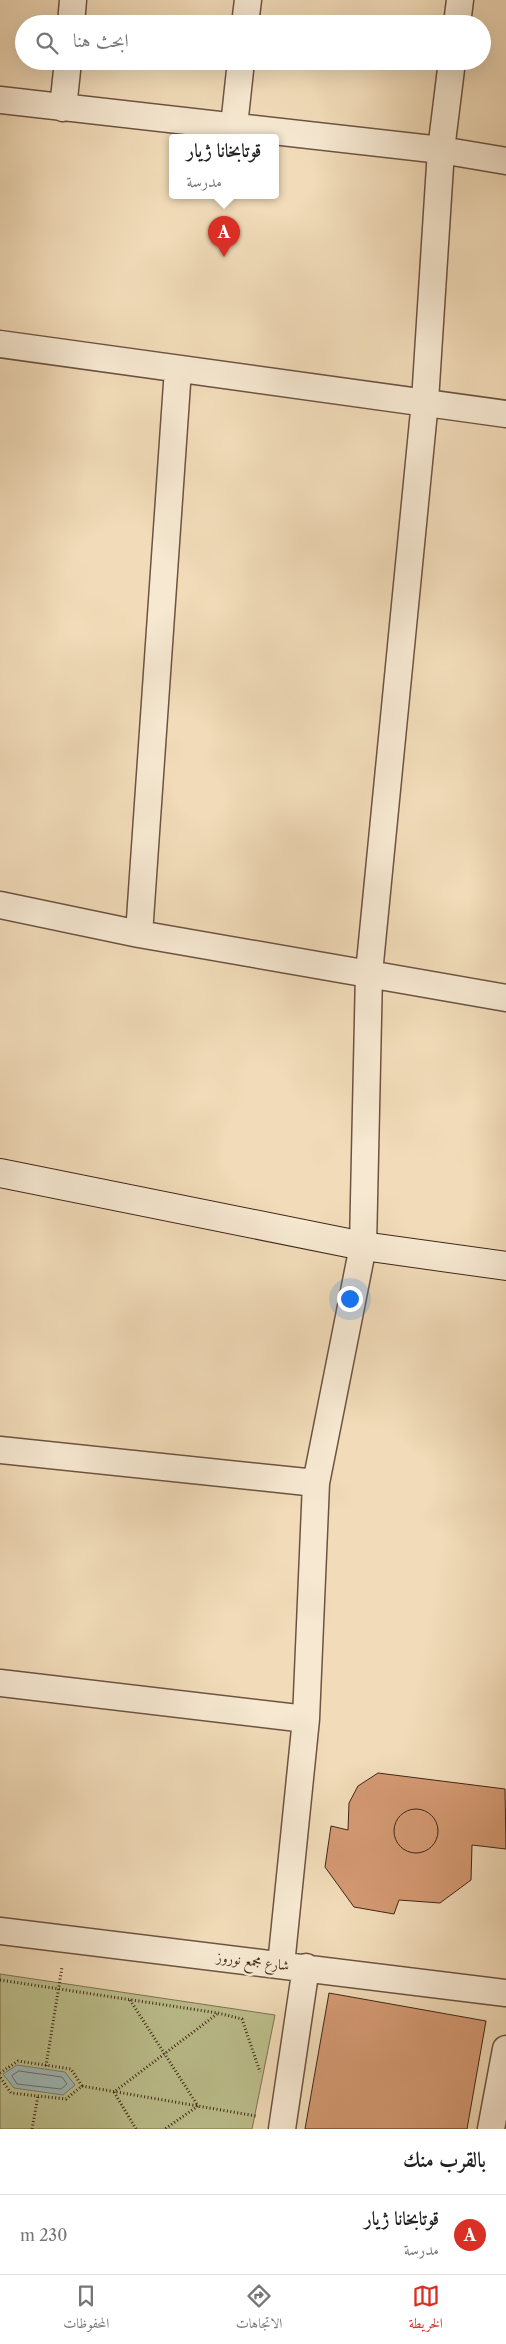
<!DOCTYPE html>
<html lang="ar">
<meta charset="utf-8">
<style>
body{margin:0;font-family:"Libre Caslon Text",Amiri,serif;background:#f6f6f6;color:#222;direction:rtl}
.you{position:absolute;left:349px;top:1298px;width:18px;height:18px;margin:-12px;border:4px solid #fff;border-radius:50%;background:#1a73e8;box-shadow:0 0 0 8px #1a73e833}
.badge{display:grid;place-items:center;width:32px;height:32px;border-radius:50%;background:#d93025;color:#fff;font-size:16px;font-weight:700}
.pin{position:absolute;translate:-50% -41px;filter:drop-shadow(0 1px 2px #0008)}
.pin::after{content:'';position:absolute;top:26px;width:18px;height:15px;background:inherit;clip-path:polygon(0 0,100% 0,50% 100%)}
.popup{position:absolute;left:169px;top:134px;width:110px;height:65px;box-sizing:border-box;display:grid;place-content:center;border-radius:5px;background:#fff;filter:drop-shadow(0 1px 4px #0005);font-size:16px;white-space:nowrap;color:#767676}
.popup b{font-size:19px;color:#222}
.popup::after{content:'';position:absolute;left:50%;top:100%;margin-left:-10px;border:10px solid transparent;border-top-color:#fff}
.list{margin:0;padding:0;list-style:none}
h2{display:flex;justify-content:space-between;align-items:center;height:65px;margin:0;padding:0 20px;font-size:21px}
h2 small{font-size:16px;font-weight:400;color:#767676}
.list li{display:grid;grid-template-columns:32px 1fr auto;gap:15px;align-items:center;box-sizing:border-box;height:80px;padding:0 20px;border-top:1px solid #e0e0e0}
.list b{display:block;font-size:19px;white-space:nowrap}
.list p{margin:0;font-size:16px;white-space:nowrap;color:#767676}
.list em{font-size:16px;font-style:normal;color:#767676}
.icon{flex:none;width:28px;height:28px;fill:none;stroke:currentColor;stroke-width:2;stroke-linecap:round;stroke-linejoin:round}
.map{position:relative;flex:none;width:506px;height:2129px;overflow:hidden;direction:ltr}
.search{position:absolute;background:#fff;box-shadow:0 5px 20px #0002;left:15px;right:15px;top:15px;height:55px;display:flex;align-items:center;gap:12px;box-sizing:border-box;padding:0 18px;border-radius:28px;color:#767676;font-size:19px}
.sheet{height:145px;background:#fff}
nav{display:flex;justify-content:space-around;align-items:center;box-sizing:border-box;height:70px;border-top:1px solid #e0e0e0;background:#fff;font-size:14px;color:#767676}
nav a{display:grid;justify-items:center;gap:2px}
nav .on{color:#d93025}
.map>svg:first-child{display:block}
.green{fill:#bcc08d;stroke:#7e7353}
.water{fill:#9eb9b7;stroke:#797e78}
.lines{fill:none;stroke-linecap:round;stroke-linejoin:round}
.shore{stroke:#707068;stroke-width:1}
.building{fill:#d49a73;stroke:#412619}
.street-casing{stroke:#6d5341;stroke-width:29}
.secondary-casing{stroke:#412619;stroke-width:30}
.path{stroke:#412619;stroke-width:3;stroke-dasharray:1 2.5;stroke-linecap:butt}
.street{stroke:#f6e8d1;stroke-width:26}
.secondary{stroke:#f6e8d1;stroke-width:28}
.labels{text-anchor:middle;stroke-width:5;stroke-linejoin:round;paint-order:stroke}
.street-label{font-size:14px;fill:#412619;stroke:#f6e8d1}
</style>
<div class="map">
<svg width="506" height="2129" viewBox="0 0 506 2129">
<rect width="100%" height="100%" fill="#f1dbb8"/>
<filter id="stains"><feTurbulence type="fractalNoise" baseFrequency=".004" numOctaves="4"/><feColorMatrix values="0 0 0 0 .2 0 0 0 0 .09 0 0 0 0 .02 0 0 0 .5 -.17"/></filter>
<radialGradient id="worn" r=".72"><stop offset=".6" stop-color="#630" stop-opacity="0"/><stop offset="1" stop-color="#630" stop-opacity=".3"/></radialGradient>
<path class="green" d="M0 1974 275 2015 252 2129H0Z"/>
<path class="water" d="M17 2065 65 2072 75 2085 63 2095 14 2088 3 2074Z"/>
<g class="lines">
<path class="shore" d="M19 2071 62 2077 67 2084 61 2089 17 2084 12 2076Z"/>
</g>
<path class="building" d="M378 1773 505 1789 506 1849 472 1845 471 1880 440 1903 399 1900 394 1914 354 1907 325 1867 331 1826 348 1830 349 1803 358 1786Z
M394 1831a22 22 0 1 1 44 0a22 22 0 1 1-44 0Z
M329 1993 486 2021 467 2129H305Z"/>
<g class="lines">
<g class="street-casing">
<path id="street" d="M71 24 73 0
M245 24 248 0
M457 24 460 0
M0 100 441 150 506 161
M63 108 68 61
M234 126 241 61
M0 344 506 414
M0 905 139 934 506 998
M139 934 178 369
M0 1450 316 1483
M0 1683 306 1719
M0 1931 506 1993
M281 1965 306 1719 316 1483 363 1246 369 973 425 401 441 150 452 61
M282 2129 306 1967
M491 2129 506 2049"/>
</g>
<g class="secondary-casing">
<path id="secondary" d="M0 1173 363 1246 506 1266"/>
</g>
<path class="path" d="M0 1980 218 2013 242 2019 260 2072
M130 2000 198 2106 165 2129
M46 2066 62 1967
M0 2073 18 2061 71 2069 82 2086 66 2099 11 2093 0 2077
M82 2086 256 2116
M32 2129 38 2096
M136 2129 114 2092 217 2014"/>
<use href="#street" class="street"/>
<use href="#secondary" class="secondary"/>
</g>
<g class="labels">
<g class="street-label">
<text transform="translate(253 1961) rotate(7)" y="5">شارع مجمع نوروز</text>
</g>
</g>
<rect width="100%" height="100%" filter="url(#stains)"/>
<rect width="100%" height="100%" fill="url(#worn)"/>
</svg>
<div class="you"></div>
<div class="pin badge" style="left:224px;top:257px">A</div>
<div class="popup"><b>قوتابخانا ژيار</b>مدرسة</div>
<div class="search"><svg class="icon" aria-label="search" viewBox="0 0 24 24"><circle cx="10" cy="10" r="6"/><path d="M15 15l6 6"/></svg>ابحث هنا</div>
</div>
<section class="sheet">
<h2>بالقرب منك<small></small></h2>
<ul class="list">
<li><span class="badge">A</span><div><b>قوتابخانا ژيار</b><p>مدرسة</p></div><em>230 m</em></li>
</ul>
</section>
<nav>
<a class="on"><svg class="icon" aria-label="map" viewBox="0 0 24 24"><path d="M3 6l6-2 6 2 6-2v14l-6 2-6-2-6 2zM9 4v14M15 6v14"/></svg>الخريطة</a>
<a><svg class="icon" aria-label="directions" viewBox="0 0 24 24"><path d="M12 3l9 9-9 9-9-9zM9 14v-3h6M13 9l2 2-2 2"/></svg>الاتجاهات</a>
<a><svg class="icon" aria-label="saved" viewBox="0 0 24 24"><path d="M7 4h10v16l-5-4-5 4z"/></svg>المحفوظات</a>
</nav>
